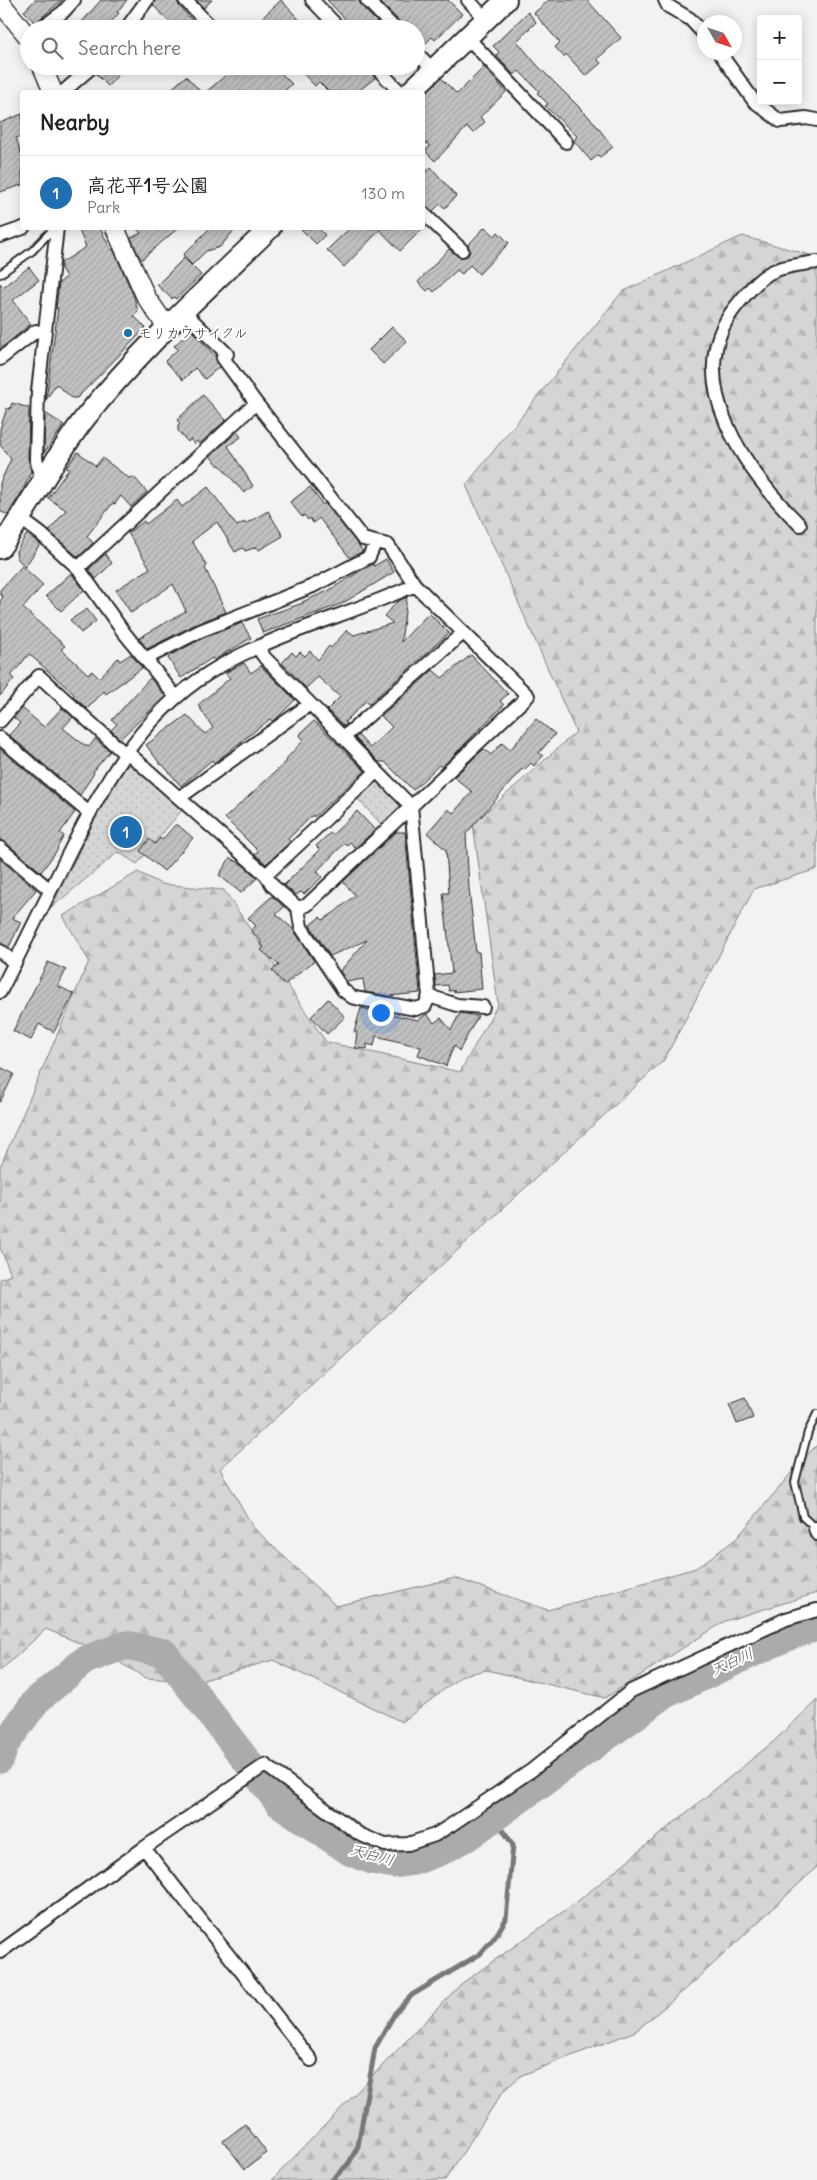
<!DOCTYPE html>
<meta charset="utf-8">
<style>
body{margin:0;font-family:Delius,"Klee One",sans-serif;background:#f2f2f2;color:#202124}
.controls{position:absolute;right:15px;top:15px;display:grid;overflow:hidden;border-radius:5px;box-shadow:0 2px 12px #0003}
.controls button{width:45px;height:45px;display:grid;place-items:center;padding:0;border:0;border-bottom:1px solid #e0e0e0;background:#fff;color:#202124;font:25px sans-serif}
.compass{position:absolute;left:697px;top:15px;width:45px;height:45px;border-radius:50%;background:#fff;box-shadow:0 2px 12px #0003;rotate:129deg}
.you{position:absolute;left:380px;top:1012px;width:18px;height:18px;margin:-12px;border:4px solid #fff;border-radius:50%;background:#1a73e8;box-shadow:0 0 0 8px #1a73e833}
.badge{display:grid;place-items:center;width:32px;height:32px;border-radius:50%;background:#1f6fb2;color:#fff;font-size:16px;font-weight:700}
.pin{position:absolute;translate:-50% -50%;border:2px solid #fff;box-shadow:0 1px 5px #0006}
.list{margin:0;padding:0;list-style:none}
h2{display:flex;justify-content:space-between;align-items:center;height:65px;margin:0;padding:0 20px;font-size:21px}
h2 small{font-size:16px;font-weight:400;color:#757577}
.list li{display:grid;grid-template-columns:32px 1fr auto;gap:15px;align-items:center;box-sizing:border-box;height:75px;padding:0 20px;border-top:1px solid #e0e0e0}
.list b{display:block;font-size:19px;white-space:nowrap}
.list p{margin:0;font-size:16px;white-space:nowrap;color:#757577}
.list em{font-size:16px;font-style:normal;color:#757577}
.icon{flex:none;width:28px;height:28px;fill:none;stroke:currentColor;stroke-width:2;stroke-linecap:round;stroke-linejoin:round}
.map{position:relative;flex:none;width:817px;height:2180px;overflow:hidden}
.search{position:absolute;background:#fff;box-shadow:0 2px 12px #0003;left:20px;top:20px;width:405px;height:55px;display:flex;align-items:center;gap:12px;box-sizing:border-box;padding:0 18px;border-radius:28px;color:#757577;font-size:19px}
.panel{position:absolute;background:#fff;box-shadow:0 2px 12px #0003;left:20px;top:90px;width:405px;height:140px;border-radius:5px}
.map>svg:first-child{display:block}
.forest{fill:url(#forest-firs);stroke:#808080}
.park{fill:url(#park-dots);stroke:#808080}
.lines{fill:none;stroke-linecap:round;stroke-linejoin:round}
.stream{stroke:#787878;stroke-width:5}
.river{stroke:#ababab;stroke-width:29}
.building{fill:url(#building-hatch);stroke:#2b2b2b}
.lane-casing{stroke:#2b2b2b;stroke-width:10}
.street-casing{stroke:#2b2b2b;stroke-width:16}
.secondary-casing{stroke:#2b2b2b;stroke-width:21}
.primary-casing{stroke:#2b2b2b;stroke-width:24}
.lane{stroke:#fff;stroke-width:6}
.street{stroke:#fff;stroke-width:12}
.secondary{stroke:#fff;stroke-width:18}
.primary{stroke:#fff;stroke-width:20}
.poi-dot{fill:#1f6fb2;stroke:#fff;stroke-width:2}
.labels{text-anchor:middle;stroke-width:4;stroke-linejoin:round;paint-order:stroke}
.poi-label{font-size:14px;fill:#2b2b2b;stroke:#fff;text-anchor:start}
.water-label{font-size:15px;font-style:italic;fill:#585858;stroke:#fff}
</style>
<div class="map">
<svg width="817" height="2180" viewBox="0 0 817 2180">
<defs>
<pattern id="forest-firs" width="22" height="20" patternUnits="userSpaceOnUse" patternTransform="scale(1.25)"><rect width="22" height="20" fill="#d5d5d5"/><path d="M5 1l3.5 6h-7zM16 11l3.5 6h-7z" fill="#b7b7b7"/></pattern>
<pattern id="park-dots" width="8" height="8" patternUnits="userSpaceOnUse" patternTransform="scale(1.25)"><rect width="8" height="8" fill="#d5d5d5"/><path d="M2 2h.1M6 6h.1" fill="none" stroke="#b7b7b7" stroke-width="1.8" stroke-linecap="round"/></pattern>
<pattern id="building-hatch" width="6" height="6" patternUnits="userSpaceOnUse" patternTransform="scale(1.25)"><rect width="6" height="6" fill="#c1c1c1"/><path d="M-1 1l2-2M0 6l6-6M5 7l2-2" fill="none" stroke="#a6a6a6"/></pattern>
</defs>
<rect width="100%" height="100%" fill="#f2f2f2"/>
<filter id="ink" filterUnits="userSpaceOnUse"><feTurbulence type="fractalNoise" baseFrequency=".02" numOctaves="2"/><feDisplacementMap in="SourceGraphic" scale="10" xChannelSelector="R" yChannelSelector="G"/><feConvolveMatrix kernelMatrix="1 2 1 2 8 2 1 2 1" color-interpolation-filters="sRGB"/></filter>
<g filter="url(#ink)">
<path class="forest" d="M742 236 817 257V869L754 889 664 1060 220 1469 253 1527 336 1606 455 1578 548 1610 696 1568 736 1539 802 1460 817 1445V1593L725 1621 605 1698 487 1670 463 1675 402 1722 273 1660 197 1682 146 1678 105 1654 46 1629 0 1671V1279L11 1275 0 1247V1167L89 961 63 916 138 872 161 884 224 890 326 1042 460 1072 498 1004 473 824 576 732 466 485 622 292Z
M817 1700V1867L694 1982 636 2031 522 2075 504 2090 445 2180H272L461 1984 578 1901 773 1742Z"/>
<path class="park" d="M133 765 182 810 137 864 118 852 51 908 98 813 126 766Z
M374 780H379L400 802V807L382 825 356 797Z"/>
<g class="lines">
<path class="stream" d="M332 2180 349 2163 358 2146 375 2048 395 2013 412 1995 480 1954 495 1937 506 1919 513 1845 495 1818"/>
<path class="river" d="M0 1759 5 1744 36 1701 85 1660 126 1645 164 1653 279 1803 351 1852 372 1860 394 1864 414 1861 441 1851 467 1837 665 1694 793 1634 817 1627"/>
</g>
<path class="building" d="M35 0H62L35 23 24 11Z
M101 0H127L117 12 119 13 105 29H88L81 23Z
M155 0H177L179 6 200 29H176L153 5Z
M196 0H212L204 8Z
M281 0 308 29H267L259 21Z
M327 0H359L361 6 380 25 376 29H358L352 23 351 25Z
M378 0H448L462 14 435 40 432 37 423 46 416 39V29H407Z
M549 0H587L621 38 597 59 601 63 586 76 566 54 564 57 555 47 560 43 534 13Z
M528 12 536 22 517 41 537 65 592 120 613 147 600 157 598 155 591 161 574 141 577 136 545 106 548 104 537 93 539 91 519 71 514 75 496 55 499 52 493 46Z
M101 66H109L118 75 108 86 96 74Z
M217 66H274L292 84 283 92H206L226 75Z
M296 66H367L375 78 357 92H329L319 82 315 86Z
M484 67 506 92 480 117 485 122 473 133 467 127 435 161 425 151 430 146 422 140V96L441 78 457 94Z
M186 76 201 92H168Z
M22 114V136L16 138 22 156V185L0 192V123Z
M431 167 456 196 445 208 440 204 433 211 422 204V176Z
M485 227 495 236 498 232 509 243 479 274 470 265 462 274 457 270 434 292 430 288 427 291 418 282 449 249 460 258 468 256 470 251 468 245Z
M78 228H100L111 250 113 249 134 297 138 311 134 316 146 328 77 398H72L56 384 46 400 58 308 56 309 59 283 66 277 61 268V263L86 247Z
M136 228H178L141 260 131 238 141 233Z
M210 228H236L220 247 206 251 192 265 183 255Z
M300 228H318L325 235 316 244Z
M350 228H423L400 251 380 230 344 267 327 250Z
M184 258 201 275 176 299 174 297 172 299 157 285Z
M29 267 39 280 13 300 31 324 0 349V283L3 287Z
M392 327 407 341 383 364 369 350Z
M191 330 215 356 219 367 205 379 195 368 183 380 165 361 178 349 174 346Z
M203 395 226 420 199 444 197 441 194 444 190 439 188 442 178 431V426L180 424 177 420Z
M12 403 29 408 28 458 31 471 24 488 8 515 0 511V483L11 459 0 445V429L7 408 10 409Z
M45 413 64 425 44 453Z
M237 432 241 437 228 446 253 486 244 493 220 465 219 466 210 456Z
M78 452 96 466 102 458 129 478 134 477 147 492 131 507 121 496 115 504 113 503 87 536 93 543 78 557 49 531 66 510 48 498 69 469 66 468Z
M208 487 237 526 244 522 245 524 268 511 283 536 259 550 257 547 245 551 243 548 235 552 217 522 192 541 207 566 205 568 226 612 196 624 147 649 139 638 186 611 173 584 131 613 116 590 150 568 128 533 144 521 146 524 177 500 182 507Z
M310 487 323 505 325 503 363 551 350 558 319 518 313 523 310 518 308 520 304 515 302 517 290 502Z
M27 534 40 544 25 567 17 558 16 551Z
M105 554 112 563 96 579 89 569Z
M386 559 394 572 343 603 263 633 257 619 303 603 302 602 328 591 360 571 373 564 374 566Z
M22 566 43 585 23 608 65 646 61 649 88 674 92 671 99 678 118 658 120 661 131 654 142 668 106 694 104 691 87 709 73 696 74 694 29 654 11 676 14 679 0 696V601L3 597 0 594V590Z
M71 573 84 590 61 611 46 596Z
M407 597 401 642 429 613 449 633 369 704 366 701 345 722 347 724 344 726 327 710 340 697 318 677 306 688 282 663 292 652 296 656 300 652 305 656 310 651 318 660 329 646 331 648 347 630 354 635 393 623 384 616 397 602Z
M87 609 96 621 81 633 70 620Z
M242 623 251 638 214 660 212 658 181 678 168 658 171 655 203 638Z
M471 655 508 694 500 701 504 705 442 767 439 765 413 790 385 762H379L355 738 358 735 370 748 392 727 381 716 433 670 442 678Z
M244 663 251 673 261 666 295 700 276 719 272 721 270 719 214 763 212 760 181 786 162 764 161 765 146 745 187 715 205 734 213 728 198 705 230 678 225 673Z
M150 678 165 696 120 739 111 730 117 724 112 720Z
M22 708 44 727 62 708 73 717 63 728 83 744 89 747 95 739 110 751 93 772 94 773 80 795 9 735 20 723 14 718Z
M536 719 555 734 539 753 543 756 534 766 531 763 524 770 522 769 466 834 469 888 476 952H479L482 989 453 992 455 990 449 991 448 985 436 986 435 975 452 973 443 893H449L446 850 427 833 448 809 453 813 472 792 454 777 484 749 491 755 502 743 510 750Z
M314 721 365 771 314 817 313 815 288 839 290 842 266 864 255 854 258 851 225 818 287 761 286 759 304 740 300 736 301 733Z
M0 749 75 812 60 833 64 836 57 848 58 849 41 872 5 842 0 840Z
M357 811 375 830 355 848 350 842 347 845 345 843 317 871 322 877 304 894 301 892 296 895 284 885 320 850 316 846 330 833 332 835Z
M175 825H178L193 838 164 871 140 851 149 839 155 844 160 838 162 840Z
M396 832H405L420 993 389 996 365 992 363 979 347 982 340 971 367 940 330 956 310 925 320 917 323 920 335 912 355 895 343 882Z
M230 858 243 865 257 878 241 893 219 875Z
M0 859 36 890 12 918 21 922 9 947 0 943Z
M272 896 284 907 276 914 293 929 314 961 284 985 272 970 279 965 261 950 264 947 260 943 261 941 251 930 256 926 248 918Z
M48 962 66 970 58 986 74 994 54 1032 39 1024 31 1040 13 1031Z
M328 999 345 1017 327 1034 311 1017Z
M361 1008 418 1020 427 1014 434 1023 441 1018 451 1030 460 1013 478 1016 459 1051 454 1045 446 1066 418 1055 421 1047 376 1036 374 1046 367 1044V1049L355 1048 357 1032H354Z
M0 1067 14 1074 0 1102Z
M745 1398 753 1418 737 1424 729 1404Z
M245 2124 267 2153 245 2169 223 2141Z"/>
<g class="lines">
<g class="lane-casing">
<path id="lane" d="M0 274 32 251 54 228
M815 1528 803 1517 795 1482 808 1432 817 1414"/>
</g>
<g class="street-casing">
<path id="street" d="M185 0 213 29
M312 0 340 29
M367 0 395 29
M468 0 486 19
M665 0 668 6 690 19 704 34
M40 29 63 12 74 0
M126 29 147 0
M467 37 566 142
M416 52 433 70
M719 52 754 101 780 121 806 118 817 120
M375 66 400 92
M63 92 93 66
M422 212 462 250
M0 236 23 228
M184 312 227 354 223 358 256 403 363 539 388 545 415 585 528 696 307 905 298 908
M0 359 36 331
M42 483 36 458 38 391 57 228
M21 519 41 534 78 568 122 630 176 697
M800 525C747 472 677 379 737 305 767 268 771 269 817 262
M78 568 256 403
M145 659 200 631 313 586 369 557 375 543
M0 721 39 676 124 753
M0 738 89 813
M343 738 463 633
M126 751 266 875 273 886 298 908 301 927 343 990 352 997 360 999 416 1009 425 1006 429 996 411 806 265 658 258 648
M179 798 310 704
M0 848 50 890
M266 875 377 771
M0 951 15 963
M0 992C24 945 47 897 71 849 108 775 147 707 222 665 282 631 352 614 415 585
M429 996 457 1005 483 1007
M815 1528 817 1534
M144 1848 311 2060
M0 1952 144 1848 265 1765 359 1834 385 1845 408 1844 435 1835 451 1825 532 1770 631 1691 786 1619 817 1610"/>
</g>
<g class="secondary-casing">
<path id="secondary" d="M0 2 29 38
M42 66 53 92
M115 228 146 297 167 327"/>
</g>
<g class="primary-casing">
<path id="primary" d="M410 92 506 0
M0 548C30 506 53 459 85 418 140 349 207 289 270 228"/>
</g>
<use href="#lane" class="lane"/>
<use href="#street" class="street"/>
<use href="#secondary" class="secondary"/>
<use href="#primary" class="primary"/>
</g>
</g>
<circle class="poi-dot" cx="128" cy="333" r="5"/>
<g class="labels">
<g class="poi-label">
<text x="138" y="338">モリカワサイクル</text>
</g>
<g class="water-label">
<text transform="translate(732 1662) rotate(-25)" y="5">天白川</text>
<text transform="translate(372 1855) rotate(15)" y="5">天白川</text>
</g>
</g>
</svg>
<div class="controls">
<button>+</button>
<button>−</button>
</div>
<svg class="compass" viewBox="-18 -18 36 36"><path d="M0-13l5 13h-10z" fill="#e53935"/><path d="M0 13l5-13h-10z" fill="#757577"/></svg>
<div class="you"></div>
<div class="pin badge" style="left:126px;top:832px">1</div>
<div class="search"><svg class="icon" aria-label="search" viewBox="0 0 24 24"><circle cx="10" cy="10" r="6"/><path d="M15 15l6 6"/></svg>Search here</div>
<section class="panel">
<h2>Nearby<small></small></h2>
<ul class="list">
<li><span class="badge">1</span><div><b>高花平1号公園</b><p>Park</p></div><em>130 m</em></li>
</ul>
</section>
</div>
